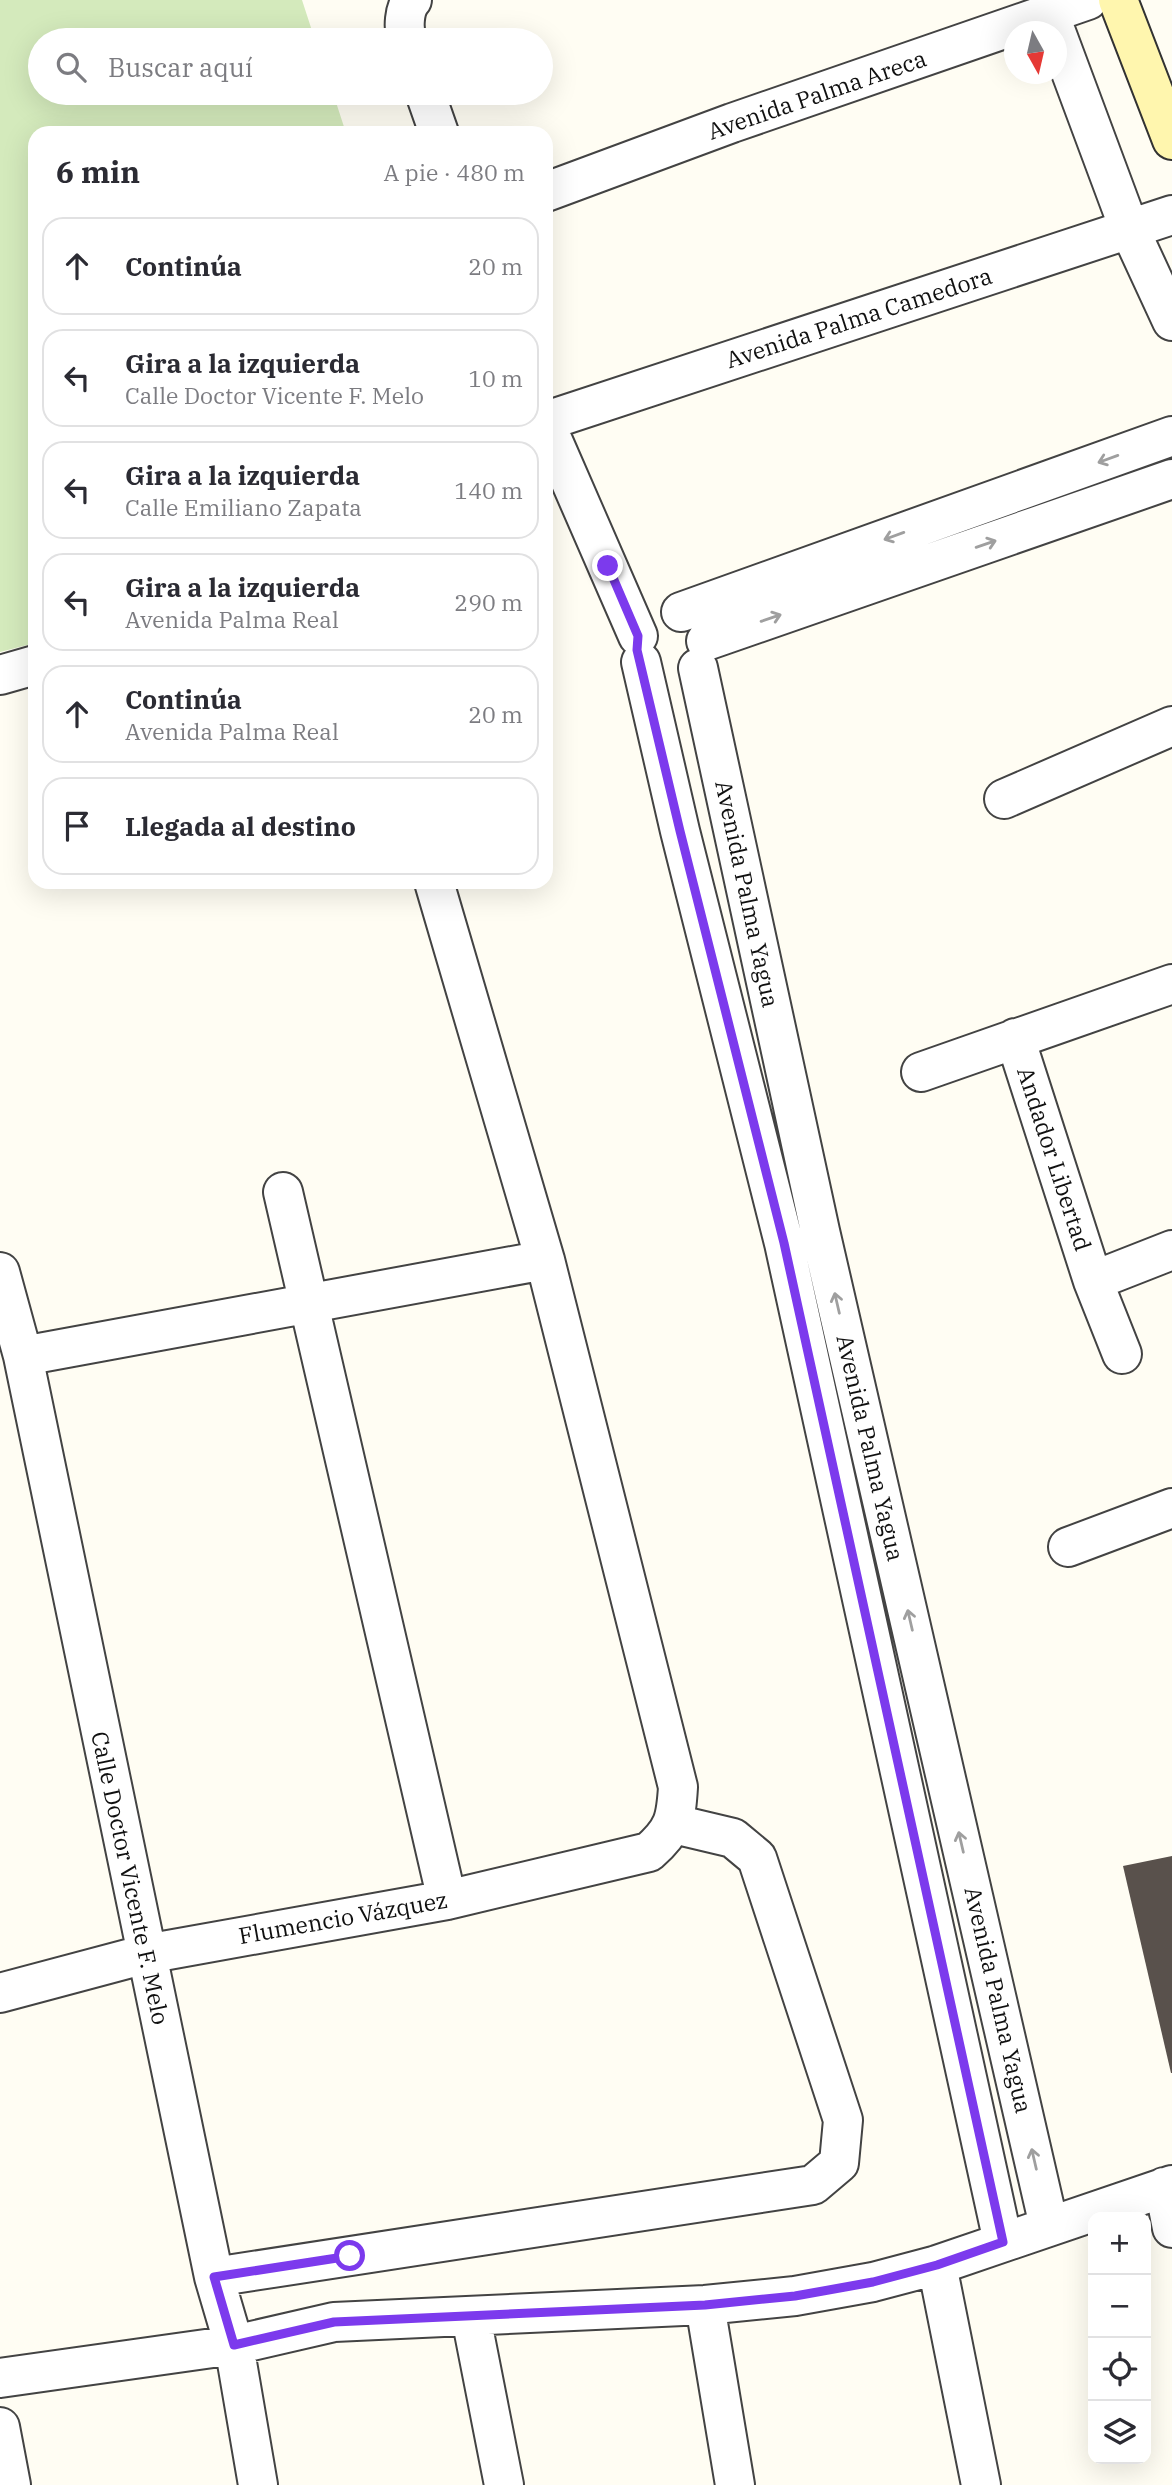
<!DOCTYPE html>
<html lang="es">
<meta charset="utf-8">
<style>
body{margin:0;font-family:"IBM Plex Serif",serif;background:#f2f2f3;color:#2b2b33}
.controls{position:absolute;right:21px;bottom:21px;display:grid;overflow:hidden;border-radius:14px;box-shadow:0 7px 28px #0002}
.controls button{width:63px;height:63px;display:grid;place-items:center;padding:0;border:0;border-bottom:2px solid #e1e1e2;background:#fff;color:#2b2b33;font:35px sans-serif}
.compass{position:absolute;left:1004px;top:21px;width:63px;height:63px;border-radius:50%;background:#fff;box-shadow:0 7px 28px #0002;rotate:172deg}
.stop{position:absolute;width:21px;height:21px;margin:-16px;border:5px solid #7c3aed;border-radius:50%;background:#fff}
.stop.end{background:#7c3aed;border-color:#fff;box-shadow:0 2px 7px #0008}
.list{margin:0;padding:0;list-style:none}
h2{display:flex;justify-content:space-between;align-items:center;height:91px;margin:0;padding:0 28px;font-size:30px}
h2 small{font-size:23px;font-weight:400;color:#7c7c81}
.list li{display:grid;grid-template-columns:46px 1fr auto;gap:21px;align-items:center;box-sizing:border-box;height:98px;margin:0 14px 14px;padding:0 14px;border:2px solid #e1e1e2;border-radius:21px}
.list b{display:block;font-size:26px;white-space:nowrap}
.list p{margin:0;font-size:23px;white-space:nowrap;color:#7c7c81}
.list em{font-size:23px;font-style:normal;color:#7c7c81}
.icon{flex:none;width:38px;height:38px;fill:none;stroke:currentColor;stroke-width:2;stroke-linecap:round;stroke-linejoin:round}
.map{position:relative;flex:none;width:1172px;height:2485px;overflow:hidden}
.search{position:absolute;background:#fff;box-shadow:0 7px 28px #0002;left:28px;top:28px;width:525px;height:77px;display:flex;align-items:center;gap:18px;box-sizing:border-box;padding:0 24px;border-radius:38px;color:#7c7c81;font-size:26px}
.panel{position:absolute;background:#fff;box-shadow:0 7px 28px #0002;left:28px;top:126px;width:525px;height:763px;border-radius:21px}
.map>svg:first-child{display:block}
.green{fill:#d4eabc}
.building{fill:#59514c}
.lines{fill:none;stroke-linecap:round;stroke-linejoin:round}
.street-casing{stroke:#434343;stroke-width:42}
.secondary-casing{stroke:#323232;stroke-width:42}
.street{stroke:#fff;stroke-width:38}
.secondary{stroke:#fff6ae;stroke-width:38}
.oneway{stroke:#9f9f9f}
.route{stroke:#7c3aed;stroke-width:9}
.labels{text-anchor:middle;stroke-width:7;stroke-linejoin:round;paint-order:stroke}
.street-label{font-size:23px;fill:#101010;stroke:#fff}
</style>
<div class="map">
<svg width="1172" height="2485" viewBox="0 0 1172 2485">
<rect width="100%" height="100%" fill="#fffdf3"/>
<path class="green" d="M0 0H302L315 40H40V93H333L346 133H35V643L0 652Z"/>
<path class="building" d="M1172 1856V2073H1171L1123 1866Z"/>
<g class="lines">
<g class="street-casing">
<path id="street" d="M1056 32 1129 228 1172 321
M407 40C403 28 404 9 412 0
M425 93 439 133
M546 192 732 123 1088 0
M546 421 1172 215
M546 425 638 636
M681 612 1172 436
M706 641 1172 479
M641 662 680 831 784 1243 1003 2242
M698 668 820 1231 1049 2226
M0 675 35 665
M1004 799 1172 726
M1015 1038 1093 1281 1122 1354
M921 1072 1172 984
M283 1192 447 1900
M0 1272 23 1356 214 2277 234 2345 258 2485
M1093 1281 1172 1250
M23 1356 545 1260
M1068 1547 1172 1508
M0 1993 146 1954 447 1900 649 1852C674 1830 676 1819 678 1787L545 1260 434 882
M1164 2187 1172 2228
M937 2265 981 2485
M214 2277 813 2185 839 2163 843 2120 757 1858 733 1838 674 1824
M705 2305 735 2485
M471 2317 504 2485
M0 2378 234 2345 334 2322 705 2305 795 2296 873 2282 937 2265 1172 2185
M0 2427 11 2485"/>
</g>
<g class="secondary-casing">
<path id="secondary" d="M1118 0 1172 140"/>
</g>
<use href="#street" class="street"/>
<use href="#secondary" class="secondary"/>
</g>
<defs><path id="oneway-shaft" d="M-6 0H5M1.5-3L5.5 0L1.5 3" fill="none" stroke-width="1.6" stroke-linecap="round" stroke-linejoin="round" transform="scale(1.75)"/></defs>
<g class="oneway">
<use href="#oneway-shaft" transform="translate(1108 459) rotate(160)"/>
<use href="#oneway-shaft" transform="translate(894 536) rotate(160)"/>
<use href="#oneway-shaft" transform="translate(986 544) rotate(-19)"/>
<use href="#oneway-shaft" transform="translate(771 618) rotate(-19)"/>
<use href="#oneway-shaft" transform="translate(837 1303) rotate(-103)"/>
<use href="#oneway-shaft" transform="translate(910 1620) rotate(-103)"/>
<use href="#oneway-shaft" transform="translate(961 1842) rotate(-103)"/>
<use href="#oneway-shaft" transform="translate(1034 2159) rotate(-103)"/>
</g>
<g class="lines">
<path class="route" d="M350 2256 214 2277 234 2345 334 2322 705 2305 795 2296 873 2282 937 2265 1003 2242 784 1243 680 831 637 650 638 636 608 566"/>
</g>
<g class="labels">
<g class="street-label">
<text transform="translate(817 95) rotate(-19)" y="8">Avenida Palma Areca</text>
<text transform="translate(859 318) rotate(-18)" y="8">Avenida Palma Camedora</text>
<text transform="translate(747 894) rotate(78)" y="8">Avenida Palma Yagua</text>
<text transform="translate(1054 1159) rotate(72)" y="8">Andador Libertad</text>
<text transform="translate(870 1448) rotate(77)" y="8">Avenida Palma Yagua</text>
<text transform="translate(130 1878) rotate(78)" y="8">Calle Doctor Vicente F. Melo</text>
<text transform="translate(343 1918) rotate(-10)" y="8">Flumencio Vázquez</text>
<text transform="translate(998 2000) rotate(77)" y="8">Avenida Palma Yagua</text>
</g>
</g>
</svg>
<div class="controls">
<button>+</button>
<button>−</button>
<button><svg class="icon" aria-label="locate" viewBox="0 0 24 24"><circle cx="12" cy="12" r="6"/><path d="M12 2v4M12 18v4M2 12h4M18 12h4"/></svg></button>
<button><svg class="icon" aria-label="layers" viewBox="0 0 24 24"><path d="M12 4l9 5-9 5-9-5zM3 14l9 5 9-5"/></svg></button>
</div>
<svg class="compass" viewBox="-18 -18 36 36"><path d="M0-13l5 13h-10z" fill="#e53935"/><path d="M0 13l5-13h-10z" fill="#7c7c81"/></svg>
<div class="stop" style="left:350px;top:2256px"></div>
<div class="stop end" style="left:608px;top:566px"></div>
<div class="search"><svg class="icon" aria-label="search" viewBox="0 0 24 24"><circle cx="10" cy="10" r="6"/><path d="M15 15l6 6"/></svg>Buscar aquí</div>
<section class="panel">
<h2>6 min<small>A pie · 480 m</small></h2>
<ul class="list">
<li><svg class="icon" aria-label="ahead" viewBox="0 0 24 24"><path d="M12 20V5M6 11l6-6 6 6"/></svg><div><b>Continúa</b></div><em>20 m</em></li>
<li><svg class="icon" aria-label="left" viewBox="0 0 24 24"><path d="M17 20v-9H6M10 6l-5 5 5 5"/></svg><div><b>Gira a la izquierda</b><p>Calle Doctor Vicente F. Melo</p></div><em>10 m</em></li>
<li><svg class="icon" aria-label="left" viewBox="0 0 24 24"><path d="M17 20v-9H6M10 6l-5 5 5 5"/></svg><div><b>Gira a la izquierda</b><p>Calle Emiliano Zapata</p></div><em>140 m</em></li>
<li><svg class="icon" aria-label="left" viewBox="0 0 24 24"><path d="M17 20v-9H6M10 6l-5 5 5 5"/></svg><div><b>Gira a la izquierda</b><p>Avenida Palma Real</p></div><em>290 m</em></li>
<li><svg class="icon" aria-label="ahead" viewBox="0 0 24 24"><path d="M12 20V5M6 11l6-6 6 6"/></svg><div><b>Continúa</b><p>Avenida Palma Real</p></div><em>20 m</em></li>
<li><svg class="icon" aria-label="arrive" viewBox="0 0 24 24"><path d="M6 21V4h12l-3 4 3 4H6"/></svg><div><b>Llegada al destino</b></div></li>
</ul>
</section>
</div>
